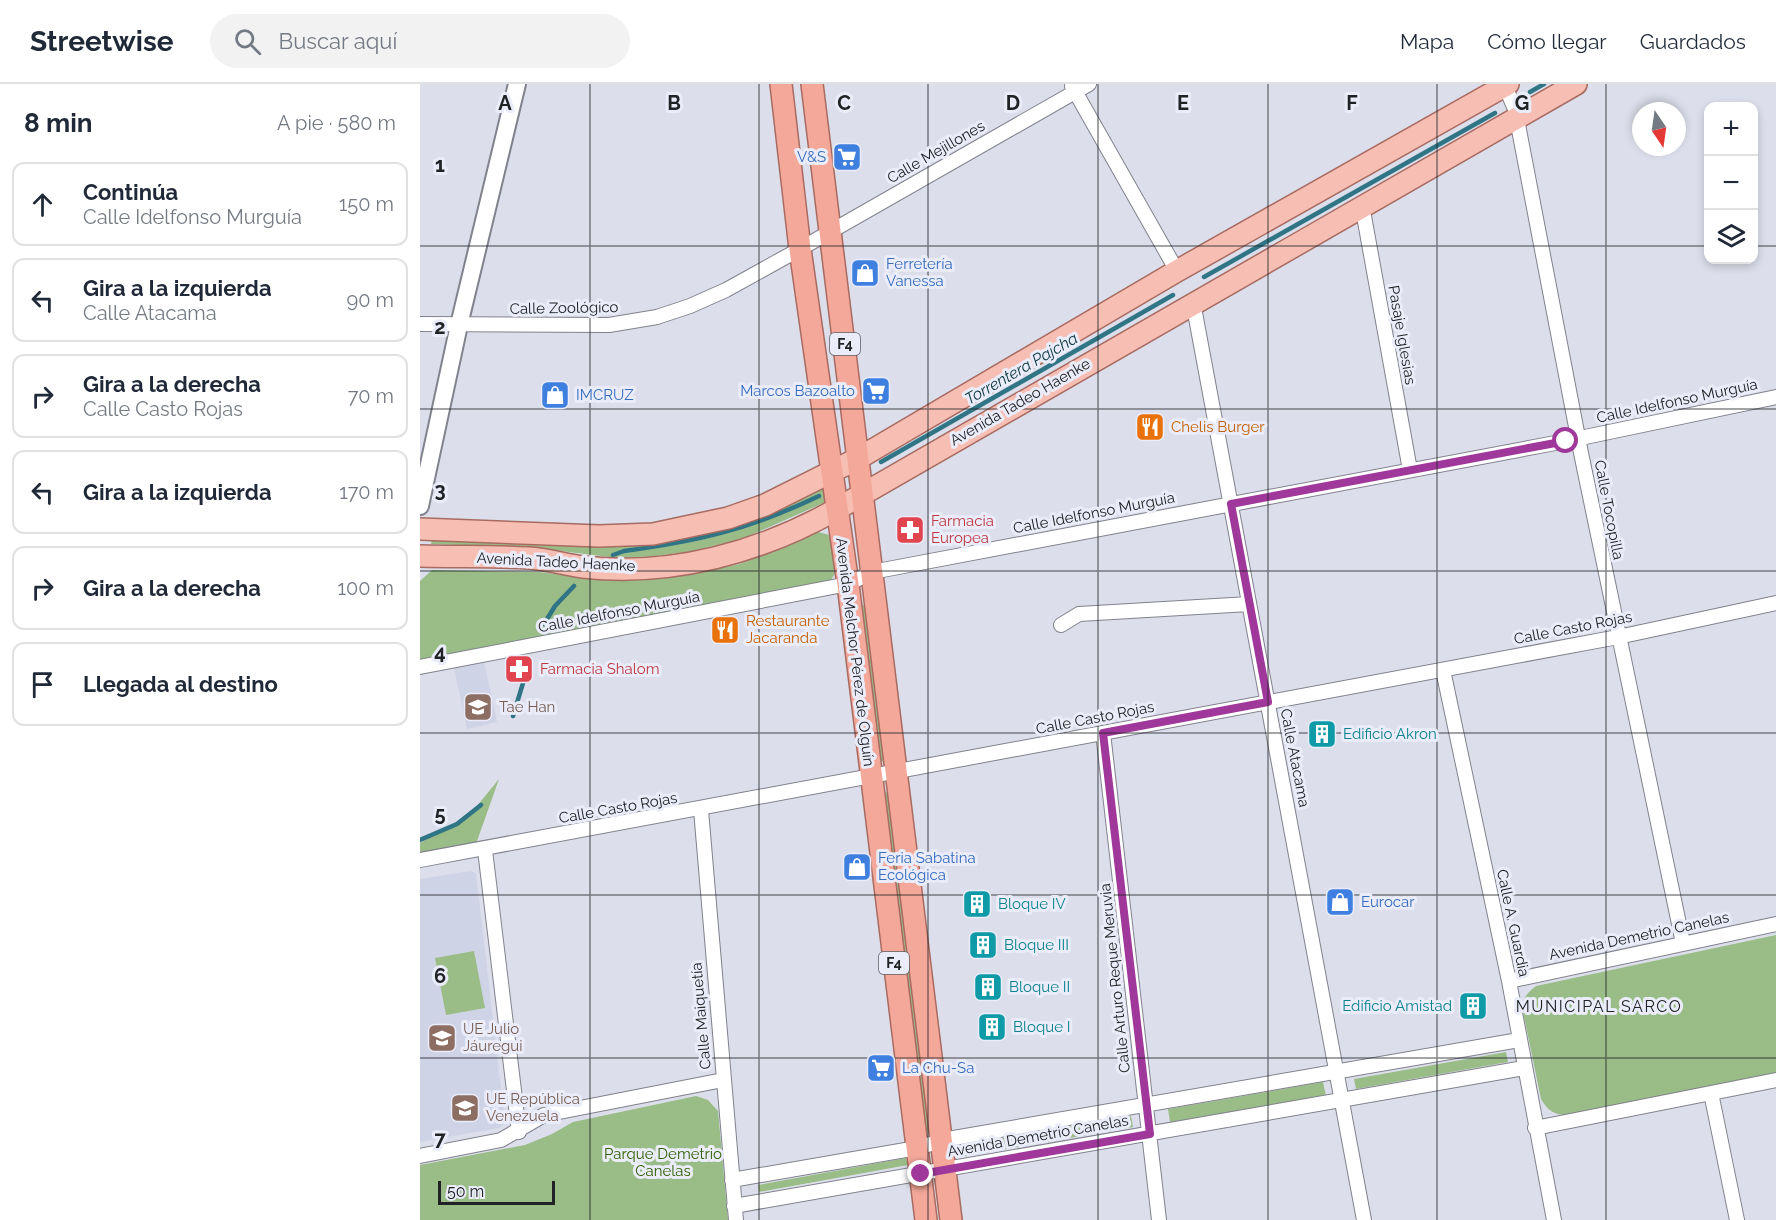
<!DOCTYPE html>
<html lang="es">
<meta charset="utf-8">
<style>
body{margin:0;font-family:Raleway,sans-serif;background:#f2f2f3;color:#1f2937}
.controls{position:absolute;right:18px;top:18px;display:grid;overflow:hidden;border-radius:12px;box-shadow:0 3px 9px #0003}
.controls button{width:54px;height:54px;display:grid;place-items:center;padding:0;border:0;border-bottom:2px solid #e0e1e3;background:#fff;color:#1f2937;font:30px sans-serif}
.compass{position:absolute;left:1212px;top:18px;width:54px;height:54px;border-radius:50%;background:#fff;box-shadow:0 3px 9px #0003;rotate:167deg}
.scale{position:absolute;left:18px;bottom:15px;width:117px;box-sizing:border-box;padding-left:6px;border:3px solid #212226;border-top:0;font-size:16px;line-height:21px;white-space:nowrap;color:#212226;-webkit-text-stroke:4px #eaedf9;paint-order:stroke}
.stop{position:absolute;width:18px;height:18px;margin:-14px;border:4px solid #a0389b;border-radius:50%;background:#fff}
.stop.end{background:#a0389b;border-color:#fff;box-shadow:0 2px 6px #0008}
.list{margin:0;padding:0;list-style:none}
h2{display:flex;justify-content:space-between;align-items:center;height:78px;margin:0;padding:0 24px;font-size:26px}
h2 small{font-size:20px;font-weight:400;color:#747a83}
.list li{display:grid;grid-template-columns:39px 1fr auto;gap:18px;align-items:center;box-sizing:border-box;height:84px;margin:0 12px 12px;padding:0 12px;border:2px solid #e0e1e3;border-radius:12px}
.list b{display:block;font-size:22px;white-space:nowrap}
.list p{margin:0;font-size:20px;white-space:nowrap;color:#747a83}
.list em{font-size:20px;font-style:normal;color:#747a83}
.icon{flex:none;width:33px;height:33px;fill:none;stroke:currentColor;stroke-width:2;stroke-linecap:round;stroke-linejoin:round}
.map{position:relative;flex:none;width:1356px;height:1136px;overflow:hidden}
header{display:flex;align-items:center;gap:36px;box-sizing:border-box;height:84px;padding:0 30px;background:#fff;border-bottom:2px solid #e0e1e3}
header strong{font-size:28px}
nav{display:flex;gap:33px;margin-inline-start:auto;font-size:21px}
.search{width:420px;height:54px;background:#f2f2f3;display:flex;align-items:center;gap:15px;box-sizing:border-box;padding:0 21px;border-radius:33px;color:#747a83;font-size:22px}
main{display:flex}
aside{flex:1;background:#fff}
.map>svg:first-child{display:block}
.built{fill:#cfd3e6}
.green{fill:#9abc86}
.lines{fill:none;stroke-linecap:round;stroke-linejoin:round}
.stream{stroke:#307585;stroke-width:4.5}
.minor-casing{stroke:#80828d;stroke-width:16}
.tertiary-casing{stroke:#80828d;stroke-width:20}
.primary-casing{stroke:#a86b61;stroke-width:24}
.trunk-casing{stroke:#a86b61;stroke-width:24}
.minor{stroke:#fff;stroke-width:14}
.tertiary{stroke:#fff;stroke-width:16}
.primary{stroke:#f7beb3;stroke-width:21}
.trunk{stroke:#f4a89a;stroke-width:21}
.route{stroke:#a0389b;stroke-width:8}
.grid{fill:none;stroke:#212226;stroke-width:1.5;stroke-opacity:0.55}
.labels{text-anchor:middle;stroke-width:6;stroke-linejoin:round;paint-order:stroke}
.shield{fill:#eaedf9;stroke:#5d5f65;stroke-width:1.5}
.shield-label{font-size:14px;font-weight:bold;fill:#212226}
.street-label{font-size:15px;fill:#212226;stroke:#eaedf9}
.shop-label{font-size:15px;fill:#366cbe;stroke:#eaedf9;text-anchor:start}
.food-label{font-size:15px;fill:#c56008;stroke:#eaedf9;text-anchor:start}
.health-label{font-size:15px;fill:#be3a42;stroke:#eaedf9;text-anchor:start}
.education-label{font-size:15px;fill:#785e54;stroke:#eaedf9;text-anchor:start}
.culture-label{font-size:15px;fill:#0d838f;stroke:#eaedf9;text-anchor:start}
.park-label{font-size:15px;fill:#316003;stroke:#eaedf9}
.water-label{font-size:16px;font-style:italic;fill:#0a3841;stroke:#eaedf9}
.neighbourhood-label{font-size:16px;letter-spacing:1.5px;fill:#212226;stroke:#eaedf9}
.grid-label{font-size:20px;text-anchor:middle;font-weight:bold;fill:#212226;stroke:#eaedf9;stroke-width:6;stroke-linejoin:round;paint-order:stroke}
</style>
<header>
<strong>Streetwise</strong>
<div class="search"><svg class="icon" aria-label="search" viewBox="0 0 24 24"><circle cx="10" cy="10" r="6"/><path d="M15 15l6 6"/></svg>Buscar aquí</div>
<nav><a>Mapa</a><a>Cómo llegar</a><a>Guardados</a></nav>
</header>
<main>
<aside>
<h2>8 min<small>A pie · 580 m</small></h2>
<ul class="list">
<li><svg class="icon" aria-label="ahead" viewBox="0 0 24 24"><path d="M12 20V5M6 11l6-6 6 6"/></svg><div><b>Continúa</b><p>Calle Idelfonso Murguía</p></div><em>150 m</em></li>
<li><svg class="icon" aria-label="left" viewBox="0 0 24 24"><path d="M17 20v-9H6M10 6l-5 5 5 5"/></svg><div><b>Gira a la izquierda</b><p>Calle Atacama</p></div><em>90 m</em></li>
<li><svg class="icon" aria-label="right" viewBox="0 0 24 24"><path d="M7 20v-9h11M14 6l5 5-5 5"/></svg><div><b>Gira a la derecha</b><p>Calle Casto Rojas</p></div><em>70 m</em></li>
<li><svg class="icon" aria-label="left" viewBox="0 0 24 24"><path d="M17 20v-9H6M10 6l-5 5 5 5"/></svg><div><b>Gira a la izquierda</b></div><em>170 m</em></li>
<li><svg class="icon" aria-label="right" viewBox="0 0 24 24"><path d="M7 20v-9h11M14 6l5 5-5 5"/></svg><div><b>Gira a la derecha</b></div><em>100 m</em></li>
<li><svg class="icon" aria-label="arrive" viewBox="0 0 24 24"><path d="M6 21V4h12l-3 4 3 4H6"/></svg><div><b>Llegada al destino</b></div></li>
</ul>
</aside>
<div class="map">
<svg width="1356" height="1136" viewBox="0 0 1356 1136">
<rect width="100%" height="100%" fill="#dcdfeb"/>
<path class="built" d="M64 577 77 638 47 645 34 584Z
M50 787 56 789 85 1039 79 1044 0 1058V795Z"/>
<path class="green" d="M407 402 408 417 322 455 272 467 236 472 198 474 116 464 11 460 12 456C92 459 174 468 253 456 308 448 358 427 407 402Z
M398 448 410 451 417 486 411 496 0 576V497L12 486 119 488 178 495 267 491 320 480Z
M446 521 465 677 459 678 439 522Z
M79 695 56 760 0 768V759L48 733Z
M470 708 511 1047 504 1048 463 709Z
M1356 851V989L1148 1031C1134 1031 1128 1027 1121 1015L1102 923C1104 913 1108 908 1116 902Z
M54 867 65 924 26 931 15 874Z
M1086 968 1088 978 936 1005 934 995Z
M903 998 906 1012 750 1038 748 1025Z
M276 1012 288 1016 298 1027 308 1136H0V1081L105 1061 132 1050 153 1038Z
M711 1032 713 1043 540 1073 538 1062Z
M486 1074 488 1081 339 1108 338 1101Z"/>
<g class="lines">
<path class="stream" d="M1110 8 1124 0
M784 193 1075 29
M461 378 753 211
M193 471 204 467C279 457 330 445 399 412
M124 540 135 522 154 502
M93 632 110 576
M0 756 37 740 61 721"/>
<g class="minor-casing">
<path id="minor" d="M1084 0 1095 25 1161 369 1263 859
M652 2 757 187
M942 121 990 386
M773 218 944 1136
M0 240 189 241 237 233 270 222 306 206 380 165 669 0
M641 541 659 530 829 520
M0 583 428 500 452 488 1146 357 1356 313
M1023 586 1089 897 1134 1136
M683 649 739 1136
M281 726 316 1136
M65 766 99 1048
M0 776 1198 553 1356 519
M1089 897 1356 840
M1291 1009 1317 1136
M1115 1044 1356 996
M0 1072 81 1056 124 1031 303 996
M312 1096 497 1064 528 1055 1099 956
M314 1122 1104 984"/>
</g>
<g class="tertiary-casing">
<path id="tertiary" d="M0 422 39 241 97 0"/>
</g>
<g class="primary-casing">
<path id="primary" d="M0 445 179 452 233 450 308 434 345 421 439 374 757 187 1088 0
M0 472C36 473 73 472 109 474 128 475 145 481 163 483 252 493 341 468 417 425L1156 0"/>
</g>
<g class="trunk-casing">
<path id="trunk" d="M361 0 380 165 428 500 506 1136
M392 0 531 1136"/>
</g>
<use href="#minor" class="minor"/>
<use href="#tertiary" class="tertiary"/>
<use href="#primary" class="primary"/>
<use href="#trunk" class="trunk"/>
</g>
<g class="lines">
<path class="route" d="M501 1090 730 1050 683 649 848 618 811 420 1146 357"/>
</g>
<path class="grid" d="M170 0V1136M339 0V1136M508 0V1136M678 0V1136M848 0V1136M1017 0V1136M1186 0V1136M0 162H1288M1334 162H1356M0 325H1356M0 487H1356M0 649H1356M0 811H1356M0 974H1356"/>
<defs>
<g id="supermarket-square" transform="scale(1.5)"><rect x="-9" y="-9" width="18" height="18" rx="4" fill="#3f7fe0" stroke="#eaedf9"/><path d="M-6-5.5h2.5l.6 2H6L4.5 2H-2.5L-4.4-4H-6ZM-1.5 3.2a1.3 1.3 0 1 0 .1 0ZM3 3.2a1.3 1.3 0 1 0 .1 0Z" fill="#fff"/></g>
<g id="shop-square" transform="scale(1.5)"><rect x="-9" y="-9" width="18" height="18" rx="4" fill="#3f7fe0" stroke="#eaedf9"/><path d="M-5-2.5h2.3a2.7 3.5 0 0 1 5.4 0H5L5.5 6h-11ZM-1.5-2.5h3a1.5 2.3 0 0 0-3 0Z" fill="#fff"/></g>
<g id="restaurant-square" transform="scale(1.5)"><rect x="-9" y="-9" width="18" height="18" rx="4" fill="#e8710a" stroke="#eaedf9"/><path d="M-5-6h1v4h1v-4h1v4h1v-4h1v5L-1.5 .5V6h-2V.5L-5-1ZM5-6V6H3V1.5H1.5Q1.5-4 5-6Z" fill="#fff"/></g>
<g id="pharmacy-square" transform="scale(1.5)"><rect x="-9" y="-9" width="18" height="18" rx="4" fill="#e0444e" stroke="#eaedf9"/><path d="M-2-6h4v4h4v4h-4v4h-4v-4h-4v-4h4Z" fill="#fff"/></g>
<g id="school-square" transform="scale(1.5)"><rect x="-9" y="-9" width="18" height="18" rx="4" fill="#8d6e63" stroke="#eaedf9"/><path d="M0-5L7-2L0 1L-7-2ZM-4 1L0 2.5L4 1V4Q0 6-4 4Z" fill="#fff"/></g>
<g id="building-square" transform="scale(1.5)"><rect x="-9" y="-9" width="18" height="18" rx="4" fill="#0f9aa8" stroke="#eaedf9"/><path d="M-4-6H4V6H1V3H-1V6H-4ZM-2.5-4.3h1.7v1.8h-1.7ZM.8-4.3h1.7v1.8H.8ZM-2.5-1h1.7V.8h-1.7ZM.8-1h1.7V.8H.8Z" fill="#fff"/></g>
</defs>
<g fill-rule="evenodd">
<use href="#supermarket-square" x="427" y="73"/>
<use href="#shop-square" x="445" y="189"/>
<use href="#supermarket-square" x="456" y="307"/>
<use href="#shop-square" x="135" y="311"/>
<use href="#restaurant-square" x="730" y="343"/>
<use href="#pharmacy-square" x="490" y="446"/>
<use href="#restaurant-square" x="305" y="546"/>
<use href="#pharmacy-square" x="99" y="585"/>
<use href="#school-square" x="58" y="623"/>
<use href="#building-square" x="902" y="650"/>
<use href="#shop-square" x="437" y="783"/>
<use href="#shop-square" x="920" y="818"/>
<use href="#building-square" x="557" y="820"/>
<use href="#building-square" x="563" y="861"/>
<use href="#building-square" x="568" y="903"/>
<use href="#building-square" x="1053" y="922"/>
<use href="#building-square" x="572" y="943"/>
<use href="#school-square" x="22" y="954"/>
<use href="#supermarket-square" x="461" y="984"/>
<use href="#school-square" x="45" y="1024"/>
</g>
<g class="labels">
<g class="shield">
<rect x="410" y="249" width="30" height="22" rx="4.5"/>
<rect x="459" y="868" width="30" height="22" rx="4.5"/>
</g>
<g class="shield-label">
<text x="425" y="265">F4</text>
<text x="474" y="884">F4</text>
</g>
<g class="street-label">
<text transform="translate(516 68) rotate(-30)" y="5">Calle Mejillones</text>
<text transform="translate(144 224) rotate(-1)" y="5">Calle Zoológico</text>
<text transform="translate(982 251) rotate(80)" y="5">Pasaje Iglesias</text>
<text transform="translate(1257 317) rotate(-12)" y="5">Calle Idelfonso Murguía</text>
<text transform="translate(600 318) rotate(-30)" y="5">Avenida Tadeo Haenke</text>
<text transform="translate(1189 426) rotate(79)" y="5">Calle Tocopilla</text>
<text transform="translate(674 429) rotate(-11)" y="5">Calle Idelfonso Murguía</text>
<text transform="translate(136 478) rotate(3)" y="5">Avenida Tadeo Haenke</text>
<text transform="translate(199 528) rotate(-11)" y="5">Calle Idelfonso Murguía</text>
<text transform="translate(1153 544) rotate(-11)" y="5">Calle Casto Rojas</text>
<text transform="translate(435 568) rotate(83)" y="5">Avenida Melchor Pérez de Olguín</text>
<text transform="translate(675 634) rotate(-11)" y="5">Calle Casto Rojas</text>
<text transform="translate(875 674) rotate(79)" y="5">Calle Atacama</text>
<text transform="translate(198 724) rotate(-10)" y="5">Calle Casto Rojas</text>
<text transform="translate(1093 839) rotate(78)" y="5">Calle A. Guardia</text>
<text transform="translate(1219 852) rotate(-12)" y="5">Avenida Demetrio Canelas</text>
<text transform="translate(695 894) rotate(-96)" y="5">Calle Arturo Reque Meruvia</text>
<text transform="translate(281 932) rotate(-95)" y="5">Calle Maiquetía</text>
<text transform="translate(618 1052) rotate(-10)" y="5">Avenida Demetrio Canelas</text>
</g>
<g class="shop-label">
<text x="406" y="78" text-anchor="end">V&amp;S</text>
<text x="466" y="185">Ferretería<tspan x="466" dy="17">Vanessa</tspan></text>
<text x="435" y="312" text-anchor="end">Marcos Bazoalto</text>
<text x="156" y="316">IMCRUZ</text>
<text x="458" y="779">Feria Sabatina<tspan x="458" dy="17">Ecológica</tspan></text>
<text x="941" y="823">Eurocar</text>
<text x="482" y="989">La Chu-Sa</text>
</g>
<g class="food-label">
<text x="751" y="348">Chelis Burger</text>
<text x="326" y="542">Restaurante<tspan x="326" dy="17">Jacaranda</tspan></text>
</g>
<g class="health-label">
<text x="511" y="442">Farmacia<tspan x="511" dy="17">Europea</tspan></text>
<text x="120" y="590">Farmacia Shalom</text>
</g>
<g class="education-label">
<text x="79" y="628">Tae Han</text>
<text x="43" y="950">UE Julio<tspan x="43" dy="17">Jáuregui</tspan></text>
<text x="66" y="1020">UE República<tspan x="66" dy="17">Venezuela</tspan></text>
</g>
<g class="culture-label">
<text x="923" y="655">Edificio Akron</text>
<text x="578" y="825">Bloque IV</text>
<text x="584" y="866">Bloque III</text>
<text x="589" y="908">Bloque II</text>
<text x="1032" y="927" text-anchor="end">Edificio Amistad</text>
<text x="593" y="948">Bloque I</text>
</g>
<g class="park-label">
<text x="243" y="1075">Parque Demetrio<tspan x="243" dy="17">Canelas</tspan></text>
</g>
<g class="water-label">
<text transform="translate(601 284) rotate(-30)" y="6">Torrentera Pajcha</text>
</g>
<g class="neighbourhood-label">
<text x="1179" y="928">MUNICIPAL SARCO</text>
</g>
</g>
<g class="grid-label">
<text x="85" y="26">A</text>
<text x="254" y="26">B</text>
<text x="424" y="26">C</text>
<text x="593" y="26">D</text>
<text x="763" y="26">E</text>
<text x="932" y="26">F</text>
<text x="1102" y="26">G</text>
<text x="20" y="88">1</text>
<text x="20" y="250">2</text>
<text x="20" y="413">3</text>
<text x="20" y="575">4</text>
<text x="20" y="737">5</text>
<text x="20" y="899">6</text>
<text x="20" y="1062">7</text>
</g>
</svg>
<div class="controls">
<button>+</button>
<button>−</button>
<button><svg class="icon" aria-label="layers" viewBox="0 0 24 24"><path d="M12 4l9 5-9 5-9-5zM3 14l9 5 9-5"/></svg></button>
</div>
<svg class="compass" viewBox="-18 -18 36 36"><path d="M0-13l5 13h-10z" fill="#e53935"/><path d="M0 13l5-13h-10z" fill="#747a83"/></svg>
<div class="scale">50 m</div>
<div class="stop" style="left:1146px;top:357px"></div>
<div class="stop end" style="left:501px;top:1090px"></div>
</div>
</main>
